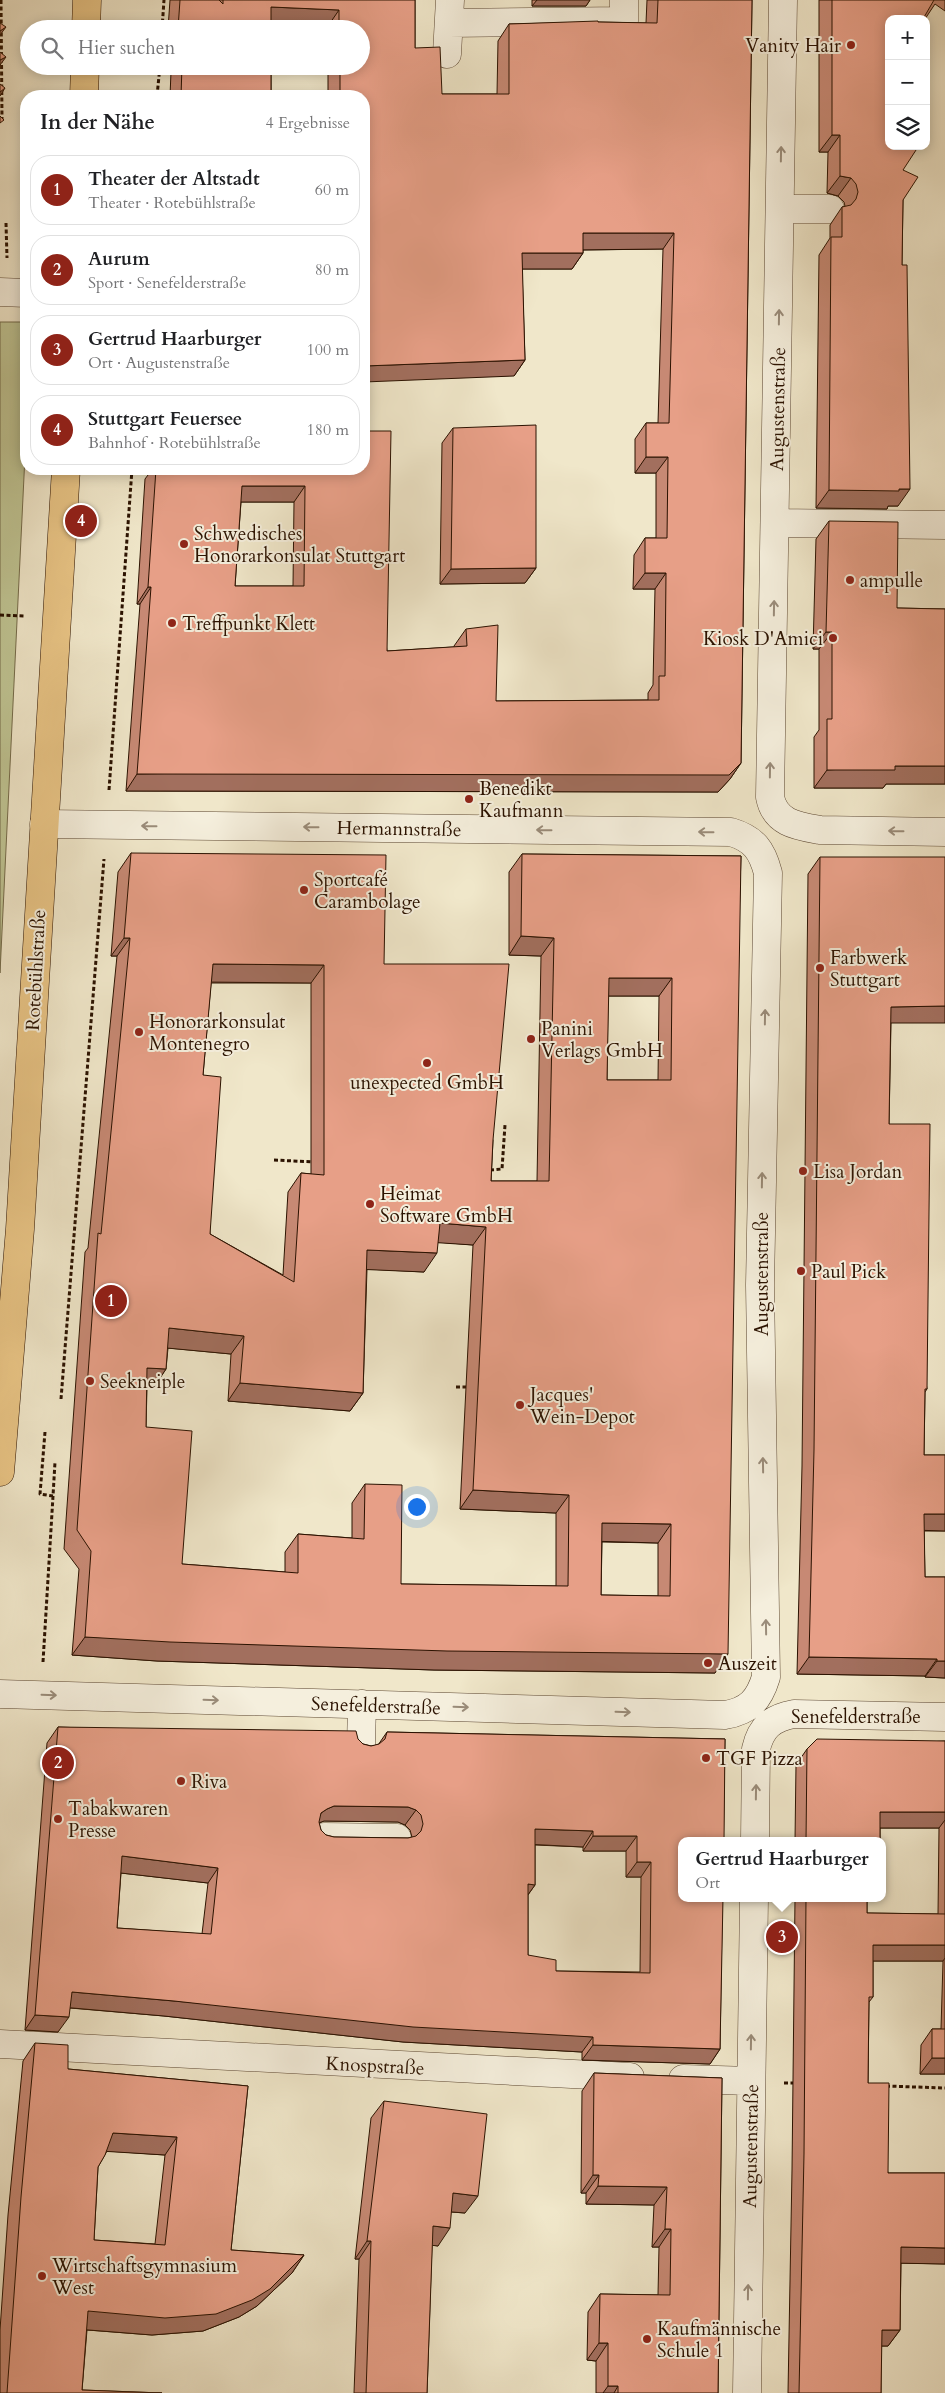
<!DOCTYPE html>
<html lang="de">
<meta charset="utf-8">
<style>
body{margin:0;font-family:Cardo,serif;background:#f2f2f2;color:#202124}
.controls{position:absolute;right:15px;top:15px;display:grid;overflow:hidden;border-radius:10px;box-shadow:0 2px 12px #0003}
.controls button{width:45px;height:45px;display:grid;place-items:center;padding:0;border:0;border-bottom:1px solid #e0e0e0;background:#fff;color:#202124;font:25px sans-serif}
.you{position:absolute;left:416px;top:1506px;width:18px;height:18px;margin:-12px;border:4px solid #fff;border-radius:50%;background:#1a73e8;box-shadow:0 0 0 8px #1a73e833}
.badge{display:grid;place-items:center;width:32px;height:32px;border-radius:50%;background:#8f2418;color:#fff;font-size:16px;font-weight:700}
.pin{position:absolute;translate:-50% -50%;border:2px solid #fff;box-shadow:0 1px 5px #0006}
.popup{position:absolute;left:678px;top:1837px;width:208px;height:65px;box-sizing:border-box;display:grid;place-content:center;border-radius:10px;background:#fff;filter:drop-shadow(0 1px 4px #0005);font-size:16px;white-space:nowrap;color:#757577}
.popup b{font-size:19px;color:#202124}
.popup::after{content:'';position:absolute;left:50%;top:100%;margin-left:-10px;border:10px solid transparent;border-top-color:#fff}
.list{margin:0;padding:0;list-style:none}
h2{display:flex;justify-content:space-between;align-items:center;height:65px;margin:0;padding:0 20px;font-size:21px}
h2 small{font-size:16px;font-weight:400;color:#757577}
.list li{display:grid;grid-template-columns:32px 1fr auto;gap:15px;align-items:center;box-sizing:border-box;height:70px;margin:0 10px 10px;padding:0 10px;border:1px solid #e0e0e0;border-radius:20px}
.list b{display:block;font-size:19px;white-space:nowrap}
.list p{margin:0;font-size:16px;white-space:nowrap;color:#757577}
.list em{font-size:16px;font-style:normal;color:#757577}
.icon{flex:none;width:28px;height:28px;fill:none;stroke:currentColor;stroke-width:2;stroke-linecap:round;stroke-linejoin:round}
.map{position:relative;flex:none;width:945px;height:2393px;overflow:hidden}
.search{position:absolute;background:#fff;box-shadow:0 2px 12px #0003;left:20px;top:20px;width:350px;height:55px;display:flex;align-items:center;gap:12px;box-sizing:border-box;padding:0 18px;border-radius:28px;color:#757577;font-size:19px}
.panel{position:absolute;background:#fff;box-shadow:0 2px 12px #0003;left:20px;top:90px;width:350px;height:385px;border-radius:20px}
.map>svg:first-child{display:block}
.green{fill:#bfc493;stroke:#756b4a}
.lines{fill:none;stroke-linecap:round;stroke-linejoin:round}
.minor-casing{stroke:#5c4732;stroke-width:29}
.major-casing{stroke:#2b1200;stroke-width:29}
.path{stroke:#2b1200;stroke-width:3;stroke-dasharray:4 2.5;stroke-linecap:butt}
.minor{stroke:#f5efdd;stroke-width:28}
.major{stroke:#e8c485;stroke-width:28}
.wall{fill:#c78974;stroke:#2b1200;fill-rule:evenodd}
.shaded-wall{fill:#a26f5e;stroke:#2b1200}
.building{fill:#e79f87;stroke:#2b1200;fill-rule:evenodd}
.oneway{stroke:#9a8c7a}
.poi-dot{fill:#8f2418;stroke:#f5efdd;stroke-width:2}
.labels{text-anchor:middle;stroke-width:4;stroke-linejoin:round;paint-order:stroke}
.poi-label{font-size:19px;fill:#2b1200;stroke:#f5efdd;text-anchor:start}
.street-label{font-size:19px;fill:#2b1200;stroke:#f5efdd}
</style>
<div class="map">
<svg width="945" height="2393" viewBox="0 0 945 2393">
<rect width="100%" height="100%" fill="#f0e7ca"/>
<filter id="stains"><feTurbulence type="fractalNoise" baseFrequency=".004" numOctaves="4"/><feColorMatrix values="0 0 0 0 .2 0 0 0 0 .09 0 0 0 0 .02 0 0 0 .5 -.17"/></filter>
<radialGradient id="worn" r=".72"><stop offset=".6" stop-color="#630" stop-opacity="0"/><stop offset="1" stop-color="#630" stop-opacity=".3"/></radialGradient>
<path class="green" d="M0 322H26V435L0 973Z"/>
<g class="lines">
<g class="minor-casing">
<path id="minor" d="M783 0 770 797C775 823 797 826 820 830L945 832
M449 23 624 21V0
M447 54 450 0
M780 209H830
M0 292 26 293
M776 523 945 525
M0 1694 725 1715C749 1711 759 1700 766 1677L760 1285 768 873C762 850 754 839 731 832L44 824
M361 1746 362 1704
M324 1837 397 1838
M755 1841 756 1749C761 1727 772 1718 794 1714L945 1717
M0 2044 630 2077
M683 2079 751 2081
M747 2393 754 1898"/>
</g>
<g class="major-casing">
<path id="major" d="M86 29 87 0
M84 96 85 66
M0 1472 20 1229 66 469"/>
</g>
<path class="path" d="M1 0 2 120
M162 29 164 0
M157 96 160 66
M6 223 7 258
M0 615 24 616
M109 790 132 469
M274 1160 315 1162
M490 1170 502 1169 505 1125
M456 1387H466
M61 1399 104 859
M45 1432 40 1494 53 1496 55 1462
M43 1662 53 1496
M784 2083H797
M886 2086 945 2088"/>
<use href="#minor" class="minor"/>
<use href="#major" class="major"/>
</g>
<path class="wall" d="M170 0H415V48L442 94H497L498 41 509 24 598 22 646 23 647 0H752L741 763 730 779 718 792 126 791 140 604H137L145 479 151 471V469H364L387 651 454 647V646L466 629 496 701 648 700V693L653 685 655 589H633L634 555 645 538H656V473H635V439L646 423H658L663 249 583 250V253L572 269H522L525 360 514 376 364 96H170L171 72H165L166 66H271V94H328V66H361V29H328V26L271 24V29H168ZM241 502H294L293 586H235Z
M532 0H590L586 6H532Z
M819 0H945V11L935 4 925 19 923 18 889 19V146L903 170V200L898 506H888L887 509 816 508 819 255 830 238V225L842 207 845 206 844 202 838 196 827 193 828 152H819Z
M453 428 536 568 525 583 440 584 442 443Z
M829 521 897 608 945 609V784H886L883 788H814V737L819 730V649H813L816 539Z
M131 853 384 964 493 1140 491 1181H537L541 956 509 955V872L522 854 741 856 715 1673 434 1670 157 1661 72 1655 79 1569 64 1549 85 1252 88 1248 117 956H111L118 872ZM211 983H311V1174L301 1173 288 1192 283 1275 210 1234 203 1075ZM608 996H659L658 1080H607ZM438 1242 473 1245 460 1509 556 1513V1586L401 1584 365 1484 352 1503V1538L298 1534 285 1552V1572L182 1564 146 1427 147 1387H154L166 1369 168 1348 231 1354 228 1401 350 1411 363 1393 367 1269 424 1272ZM602 1542 658 1543V1596L601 1595Z
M820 857 891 1023 889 1124 927 1389 925 1392 924 1455H945V1531H924L925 1577H945V1678L925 1677V1676L797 1674 802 1466 808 874Z
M58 1727 358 1739 363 1744 371 1746 378 1745 387 1732 725 1739 720 2049 710 2064 582 2060V2052L403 2042 164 2016 70 2008 58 2032 25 2030 47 1743ZM324 1821 398 1822 405 1825 410 1830 412 1837 408 1838 334 1837 326 1835 321 1830 319 1823ZM535 1845 583 1847V1851H626V1877H641L640 1972 556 1971 528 1955V1895L535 1885ZM121 1873 208 1883 202 1934 117 1928Z
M945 1741V2074H920L921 2045 932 2029H941L943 1961H873V1997L869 2002 868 2083 888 2173H945V2264L901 2263 900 2330 888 2346H881V2393H788L792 2170 795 1898H867V1913L938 1914 939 1828H880V1841H795L796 1765 807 1749Z
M35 2043 68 2069 248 2086 231 2250 304 2255 292 2273 257 2306 239 2317 203 2331 152 2335 87 2330 82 2390 162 2393H0V2330L8 2215 23 2061ZM107 2151 165 2155 155 2244 94 2240 98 2167Z
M594 2073 722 2078 718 2393H596V2361L587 2360 588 2312 600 2294 658 2295 659 2247H652L654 2205 586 2204V2193H581L582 2091Z
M384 2101 465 2213 451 2212 438 2246 432 2245 427 2393H354L359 2259H355L371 2118Z"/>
<path class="shaded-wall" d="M537 0H590L586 6H532Z
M271 7 339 10 328 26 260 24Z
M6 27 0 35V31Z
M6 57 0 65V60Z
M169 66H175L171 72H165Z
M5 88 0 96V92Z
M832 135H840L828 152H819Z
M840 176 851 178 838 196 827 193Z
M583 233H674L663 249 572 250Z
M522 253H583L572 269H510Z
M525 360 514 376 364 382V366Z
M646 457H668L656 473H635Z
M242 486H305L294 502H231Z
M910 489 898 506H888L887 509 816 508 829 490Z
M536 568 525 583 440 584 451 569Z
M645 573H666L655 589H633Z
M148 587H151L140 604H137Z
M826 632H832L819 649H813Z
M741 763 730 779 718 792 126 791 137 774Z
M895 766H945V784H886L883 788H814L827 770Z
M521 936 554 938 541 956 509 955Z
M124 938H130L117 956H111Z
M213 964 324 965 311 983 200 982Z
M609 978H672L659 996H596Z
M945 1006V1023H879L891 1007Z
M440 1223 486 1227 473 1245 427 1242Z
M367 1250 437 1253 424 1272 354 1269Z
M169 1328 244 1336 231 1354 156 1347Z
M147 1368 166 1369 154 1387 135 1386Z
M240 1383 363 1393 350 1411 228 1401Z
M473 1490 569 1495 556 1513 460 1509Z
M924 1514H945V1531L912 1530Z
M602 1523 671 1524 658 1543 589 1541Z
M85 1637 728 1654 715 1673 434 1670 157 1661 72 1655Z
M809 1657 937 1659 925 1676 797 1674Z
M937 1661H945V1678L925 1677Z
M334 1806 408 1807 416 1810 405 1825 398 1822 324 1821 316 1824 321 1813 327 1809Z
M880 1812H945V1820L939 1828H869Z
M535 1829 593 1831 583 1847 525 1844Z
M593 1836H637L626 1851H583Z
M122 1856 218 1868 208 1883 112 1872Z
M637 1862H651L641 1877H626Z
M528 1884 535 1885 524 1900Z
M873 1945H945V1958L943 1961H862Z
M72 1992 174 2001 593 2037 582 2052 403 2042 164 2016 61 2007Z
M35 2015 69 2017 58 2032 25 2030Z
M593 2045 720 2049 710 2064 582 2060Z
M932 2058H945V2074H920Z
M113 2133 177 2137 165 2155 100 2151Z
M593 2175H599L586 2193H581Z
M598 2186 667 2187 654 2205 586 2204Z
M453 2193 478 2196 465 2213 440 2211Z
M433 2226 450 2228 438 2246 421 2244Z
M665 2229H671L659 2247H652Z
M367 2241H371L359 2259H355Z
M901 2247 945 2248V2264L890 2263Z
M304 2255 292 2273 257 2306 239 2317 203 2331 152 2335 76 2329 88 2311Z
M882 2330H900L888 2346H870Z
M599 2343H608L596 2361 587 2360Z
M608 2386H618L614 2393H603Z"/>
<path class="building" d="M180 0H219L223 4V0H415V48L440 47 442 94H509V24L598 21V22L657 23 658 0H752L741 763 729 775 137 774 151 587H148L156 469H364V431H391L387 651 467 646 466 629 498 625 496 701 659 700V676H665L666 573H645V538H667L668 457H646V423H669L674 233H583V253H522L525 360 364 366V96H181L182 66H271V94H340V66H361V29H339V10L271 7V29H178ZM242 486H305L304 586H235Z
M832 0H934L923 19H889V146H917L918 147 903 170 918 177 903 200 902 265H907L910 489H899V491L829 490 831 237H842V207L851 205 856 199 858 192 856 184 851 178 840 176V135H832Z
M0 23 6 27 0 31Z
M0 52 6 57 0 60Z
M0 84 5 88 0 92Z
M0 116 4 120 0 123Z
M536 425V568L451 569 453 428Z
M829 521 898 522 897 608 945 609V766H895V770H827V719H832V632H826Z
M131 853 386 855 384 964H509L493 1140 491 1181H549L554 938 521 936 522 854 741 856 728 1654 447 1651 170 1642 85 1637 91 1551 77 1530 98 1233 101 1234 130 938H124ZM213 964 324 965V1175L301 1173 294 1282 210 1234 221 1077 203 1075ZM609 978H672L671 1080H607ZM440 1223 486 1227 473 1490 569 1495 568 1586 401 1584 402 1485 365 1484 364 1539 298 1534V1573L182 1564 192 1431 146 1427 147 1368 166 1369 169 1328 244 1336 240 1383 363 1393 367 1250 437 1253ZM602 1523 671 1524 670 1596 601 1595Z
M820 857H945V1006L891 1007 889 1124H930L927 1389H925L924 1455H945V1514H924L925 1577H945V1661H937V1659L809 1657 814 1450Z
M58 1727 356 1731 358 1739 363 1744 371 1746 379 1744 385 1739 387 1732 725 1739 724 1841H682V1898H723L720 2049 593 2045V2037L413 2027 174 2001 72 1992 69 2017 35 2015ZM334 1806 408 1807 416 1810 421 1815 423 1824 421 1831 416 1836 408 1838 334 1837 326 1835 321 1830 319 1822 321 1813 327 1809ZM535 1829 593 1831V1836H637V1862H651L650 1973 556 1971V1960L528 1955V1884L535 1885ZM122 1856 218 1868 211 1934 117 1928Z
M817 1739 945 1741V1812H880V1841H806L807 1749Z
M806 1898H867V1913L945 1914V1945H873V1997H869L868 2083H889L888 2173H945V2248L901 2247 900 2330H882L881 2393H799L804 2154Z
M932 2029H945V2058H932Z
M35 2043 68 2045V2069L248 2086 231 2250 304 2255 270 2289 252 2300 216 2314 165 2318 88 2311 82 2390 162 2393H7L21 2197ZM113 2133 177 2137 165 2245 94 2240 98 2167 105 2155Z
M594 2073 722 2078 718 2393H618V2386H608V2343H599L600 2294 670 2295 671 2229H665L667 2187 598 2186 599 2175H593Z
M384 2101 487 2114 478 2196 453 2193 450 2228 433 2226 427 2393H366L371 2241H367Z"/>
<defs><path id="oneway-shaft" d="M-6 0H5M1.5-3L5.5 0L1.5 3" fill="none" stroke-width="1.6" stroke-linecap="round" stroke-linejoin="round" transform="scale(1.25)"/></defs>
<g class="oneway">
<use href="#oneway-shaft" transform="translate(781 154) rotate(-89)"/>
<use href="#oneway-shaft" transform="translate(779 317) rotate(-89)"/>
<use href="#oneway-shaft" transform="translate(774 608) rotate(-89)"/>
<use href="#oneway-shaft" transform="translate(770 770) rotate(-89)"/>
<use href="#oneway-shaft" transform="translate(149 826) rotate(-179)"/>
<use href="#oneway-shaft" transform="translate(311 827) rotate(-179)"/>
<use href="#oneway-shaft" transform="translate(544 830) rotate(-179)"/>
<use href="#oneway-shaft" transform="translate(896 831) rotate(-179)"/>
<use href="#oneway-shaft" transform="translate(706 832) rotate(-179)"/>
<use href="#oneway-shaft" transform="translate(765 1017) rotate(-89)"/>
<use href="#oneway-shaft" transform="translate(762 1180) rotate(-89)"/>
<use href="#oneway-shaft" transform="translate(763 1465) rotate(-91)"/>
<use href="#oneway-shaft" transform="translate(766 1627) rotate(-91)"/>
<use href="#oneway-shaft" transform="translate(49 1695) rotate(2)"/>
<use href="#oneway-shaft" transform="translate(211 1700) rotate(2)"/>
<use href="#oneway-shaft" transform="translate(461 1707) rotate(2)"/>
<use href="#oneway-shaft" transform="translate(623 1712) rotate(2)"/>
<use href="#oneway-shaft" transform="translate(756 1792) rotate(-89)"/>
<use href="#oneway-shaft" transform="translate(751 2042) rotate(-89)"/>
<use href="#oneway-shaft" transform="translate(748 2292) rotate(-89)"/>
</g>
<g class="poi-dot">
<circle cx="851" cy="45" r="5"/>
<circle cx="184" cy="544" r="5"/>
<circle cx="850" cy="580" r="5"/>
<circle cx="172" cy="623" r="5"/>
<circle cx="833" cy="638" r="5"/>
<circle cx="469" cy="799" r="5"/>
<circle cx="304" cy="890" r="5"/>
<circle cx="820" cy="968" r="5"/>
<circle cx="139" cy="1032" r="5"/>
<circle cx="531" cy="1039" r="5"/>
<circle cx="427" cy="1063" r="5"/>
<circle cx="803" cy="1171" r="5"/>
<circle cx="370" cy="1204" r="5"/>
<circle cx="801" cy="1271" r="5"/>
<circle cx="90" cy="1381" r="5"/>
<circle cx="520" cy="1405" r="5"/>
<circle cx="708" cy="1663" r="5"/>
<circle cx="706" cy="1758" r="5"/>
<circle cx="181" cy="1781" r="5"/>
<circle cx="58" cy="1819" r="5"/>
<circle cx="42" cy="2276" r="5"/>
<circle cx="647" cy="2339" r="5"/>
</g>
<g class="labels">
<g class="poi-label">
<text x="841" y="52" text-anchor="end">Vanity Hair</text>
<text x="194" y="540">Schwedisches<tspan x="194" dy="22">Honorarkonsulat Stuttgart</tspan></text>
<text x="860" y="587">ampulle</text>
<text x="182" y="630">Treffpunkt Klett</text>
<text x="823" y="645" text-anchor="end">Kiosk D'Amici</text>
<text x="479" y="795">Benedikt<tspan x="479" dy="22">Kaufmann</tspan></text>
<text x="314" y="886">Sportcafé<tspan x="314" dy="22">Carambolage</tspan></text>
<text x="830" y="964">Farbwerk<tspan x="830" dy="22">Stuttgart</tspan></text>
<text x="149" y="1028">Honorarkonsulat<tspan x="149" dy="22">Montenegro</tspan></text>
<text x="541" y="1035">Panini<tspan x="541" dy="22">Verlags GmbH</tspan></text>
<text x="427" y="1089" text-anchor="middle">unexpected GmbH</text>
<text x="813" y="1178">Lisa Jordan</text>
<text x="380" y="1200">Heimat<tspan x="380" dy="22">Software GmbH</tspan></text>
<text x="811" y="1278">Paul Pick</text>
<text x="100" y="1388">Seekneiple</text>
<text x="530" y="1401">Jacques'<tspan x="530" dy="22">Wein-Depot</tspan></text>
<text x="718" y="1670">Auszeit</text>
<text x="716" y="1765">TGF Pizza</text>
<text x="191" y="1788">Riva</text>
<text x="68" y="1815">Tabakwaren<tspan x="68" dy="22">Presse</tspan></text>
<text x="52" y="2272">Wirtschaftsgymnasium<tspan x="52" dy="22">West</tspan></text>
<text x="657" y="2335">Kaufmännische<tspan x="657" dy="22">Schule 1</tspan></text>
</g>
<g class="street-label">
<text transform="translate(777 409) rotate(-89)" y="7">Augustenstraße</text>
<text transform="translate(399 828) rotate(1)" y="7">Hermannstraße</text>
<text transform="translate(35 970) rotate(-87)" y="7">Rotebühlstraße</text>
<text transform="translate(761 1274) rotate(-90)" y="7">Augustenstraße</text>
<text transform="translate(376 1705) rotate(2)" y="7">Senefelderstraße</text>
<text x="856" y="1723">Senefelderstraße</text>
<text transform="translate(375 2065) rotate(3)" y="7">Knospstraße</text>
<text transform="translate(750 2146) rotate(-89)" y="7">Augustenstraße</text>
</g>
</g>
<rect width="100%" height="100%" filter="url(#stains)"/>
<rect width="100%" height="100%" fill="url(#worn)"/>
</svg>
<div class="controls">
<button>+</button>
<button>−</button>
<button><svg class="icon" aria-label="layers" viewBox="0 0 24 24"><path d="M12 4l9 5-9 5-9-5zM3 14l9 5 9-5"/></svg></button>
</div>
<div class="you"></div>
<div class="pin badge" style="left:111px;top:1301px">1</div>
<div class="pin badge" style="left:58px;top:1763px">2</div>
<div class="pin badge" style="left:782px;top:1937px">3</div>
<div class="popup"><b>Gertrud Haarburger</b>Ort</div>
<div class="pin badge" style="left:81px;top:521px">4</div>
<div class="search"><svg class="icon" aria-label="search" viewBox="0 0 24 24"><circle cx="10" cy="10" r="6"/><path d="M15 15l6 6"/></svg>Hier suchen</div>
<section class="panel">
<h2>In der Nähe<small>4 Ergebnisse</small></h2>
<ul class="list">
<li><span class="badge">1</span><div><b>Theater der Altstadt</b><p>Theater · Rotebühlstraße</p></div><em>60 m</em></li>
<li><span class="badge">2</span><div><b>Aurum</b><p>Sport · Senefelderstraße</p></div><em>80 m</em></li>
<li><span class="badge">3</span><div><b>Gertrud Haarburger</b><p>Ort · Augustenstraße</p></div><em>100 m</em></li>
<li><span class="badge">4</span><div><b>Stuttgart Feuersee</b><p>Bahnhof · Rotebühlstraße</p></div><em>180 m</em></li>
</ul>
</section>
</div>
